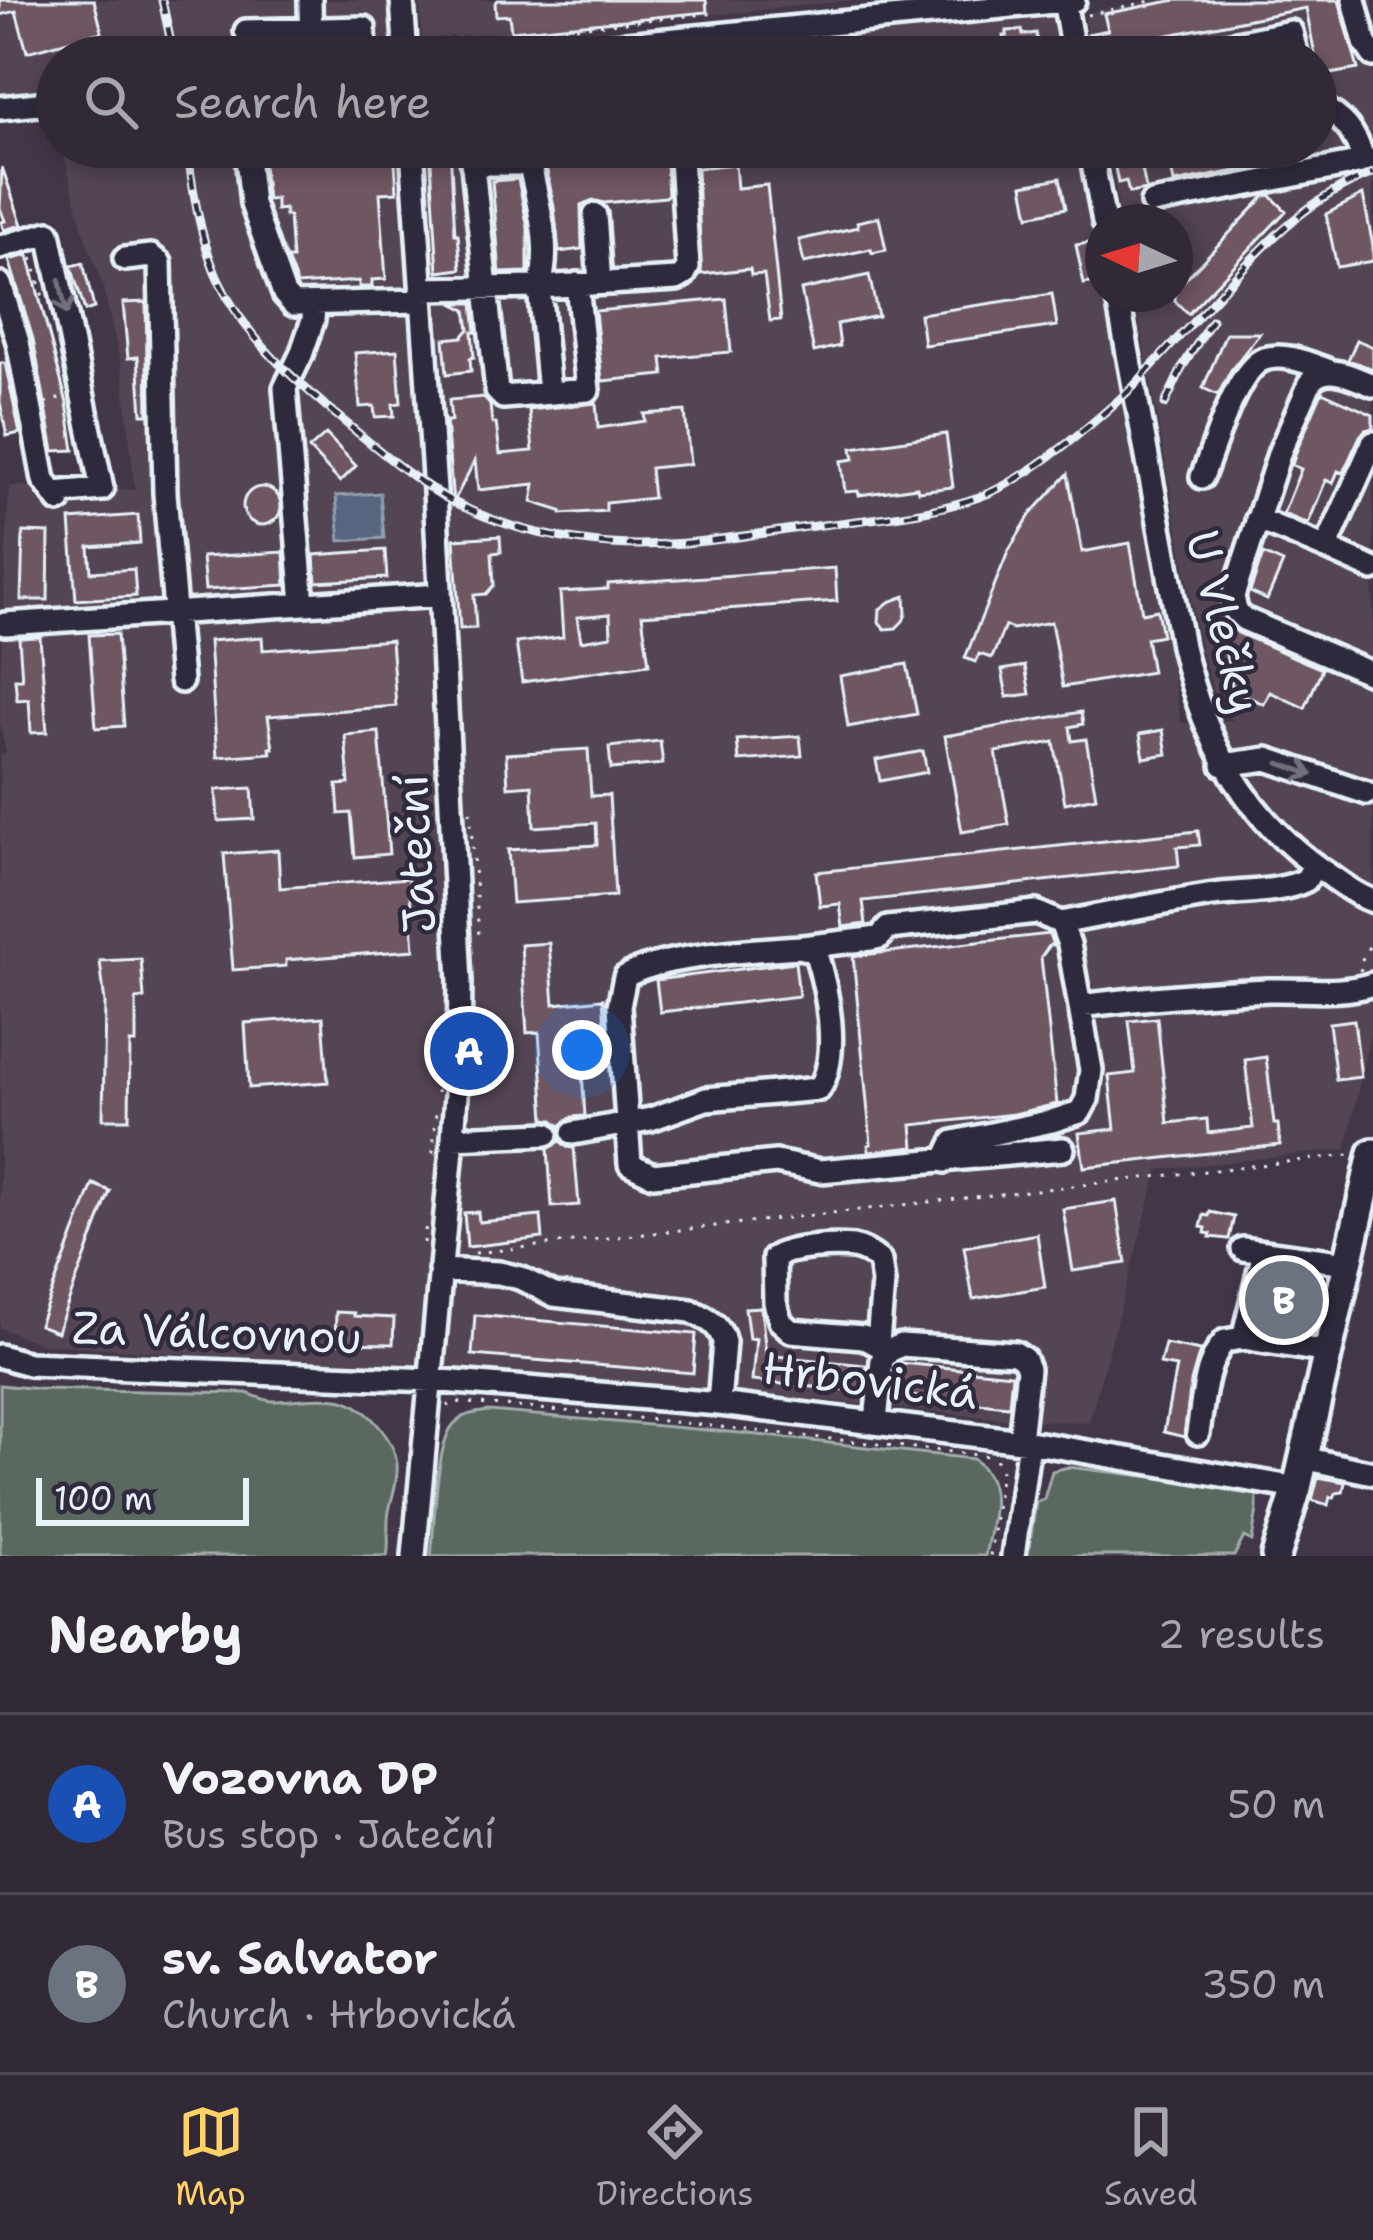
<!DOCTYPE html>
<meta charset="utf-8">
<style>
body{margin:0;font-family:"Shantell Sans",sans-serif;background:#3a313e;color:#f1f3f6}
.compass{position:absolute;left:1085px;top:204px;width:108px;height:108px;border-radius:50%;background:#322936;box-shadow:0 6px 18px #0003;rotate:274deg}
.scale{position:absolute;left:36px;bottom:30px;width:213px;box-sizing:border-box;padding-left:12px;border:6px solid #e8f1f8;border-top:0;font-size:33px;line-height:42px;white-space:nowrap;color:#e8f1f8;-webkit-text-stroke:9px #2f2a3d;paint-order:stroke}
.you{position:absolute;left:582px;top:1050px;width:42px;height:42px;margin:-30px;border:9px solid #fff;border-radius:50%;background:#1a73e8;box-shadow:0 0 0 18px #1a73e833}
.badge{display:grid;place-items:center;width:78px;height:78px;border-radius:50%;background:#ffd166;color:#fff;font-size:39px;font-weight:700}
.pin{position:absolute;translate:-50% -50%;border:6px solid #fff;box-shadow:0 3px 12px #0006}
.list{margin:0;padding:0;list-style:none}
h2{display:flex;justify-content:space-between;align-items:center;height:156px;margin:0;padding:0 48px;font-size:51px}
h2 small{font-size:39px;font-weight:400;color:#a8a6ad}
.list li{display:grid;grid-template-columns:78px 1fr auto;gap:36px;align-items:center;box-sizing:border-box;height:180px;padding:0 48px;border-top:3px solid #4d4551}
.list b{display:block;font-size:45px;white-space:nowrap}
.list p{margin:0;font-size:39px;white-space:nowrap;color:#a8a6ad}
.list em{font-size:39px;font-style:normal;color:#a8a6ad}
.icon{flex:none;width:66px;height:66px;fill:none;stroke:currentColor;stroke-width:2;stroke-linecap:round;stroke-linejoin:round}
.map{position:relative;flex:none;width:1373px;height:1556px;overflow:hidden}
.search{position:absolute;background:#322936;box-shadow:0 6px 18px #0003;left:36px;right:36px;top:36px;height:132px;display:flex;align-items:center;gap:30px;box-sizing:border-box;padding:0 42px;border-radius:66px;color:#a8a6ad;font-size:45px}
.sheet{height:516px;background:#322936}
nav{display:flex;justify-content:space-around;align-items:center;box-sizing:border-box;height:168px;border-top:3px solid #4d4551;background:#322936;font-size:33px;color:#a8a6ad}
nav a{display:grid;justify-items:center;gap:6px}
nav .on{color:#ffd166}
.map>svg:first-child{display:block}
.built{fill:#524453}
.green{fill:#5a685e;stroke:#a1acab;stroke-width:3}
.water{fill:#566680;stroke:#909eb0;stroke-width:3}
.building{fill:#6e5662;stroke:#e8f1f8;stroke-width:3;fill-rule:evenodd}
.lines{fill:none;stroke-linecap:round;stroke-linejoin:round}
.minor-casing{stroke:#e8f1f8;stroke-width:30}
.major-casing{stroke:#e8f1f8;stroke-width:36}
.path{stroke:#e8f1f8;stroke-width:3;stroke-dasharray:3 9;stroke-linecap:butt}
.minor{stroke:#2f2a3d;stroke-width:21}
.major{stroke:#2f2a3d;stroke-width:27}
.rail-casing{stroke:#e8f1f8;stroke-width:9}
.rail{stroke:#2f2a3d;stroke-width:4.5;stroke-dasharray:14;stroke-linecap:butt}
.oneway{stroke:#70707e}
.labels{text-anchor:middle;stroke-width:9;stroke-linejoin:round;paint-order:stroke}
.street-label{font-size:45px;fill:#e8f1f8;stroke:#2f2a3d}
</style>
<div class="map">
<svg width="1373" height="1556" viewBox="0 0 1373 1556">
<rect width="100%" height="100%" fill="#423748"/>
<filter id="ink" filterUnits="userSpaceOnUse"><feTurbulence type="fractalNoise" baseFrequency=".00833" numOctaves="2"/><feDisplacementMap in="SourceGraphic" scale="24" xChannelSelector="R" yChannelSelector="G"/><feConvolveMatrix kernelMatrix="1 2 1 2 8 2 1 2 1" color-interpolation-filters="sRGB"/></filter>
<g filter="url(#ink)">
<path class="built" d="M0 0H391L395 57H57V128L52 96 0 103Z
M419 0H855L721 14 422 39Z
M1155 0H1373V1021L1346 1149 1158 1170 1089 1422 1012 1420 713 1389 42 1344 0 1328V755L6 753 0 723V679L9 486 135 490 123 374 102 283 85 237 62 147H1079L1181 723 1233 720 1216 702 1199 642 1134 294H1175V222H1121L1108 147H1316V57H1092L1085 20 1091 12Z
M1056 14 1063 57H589Z"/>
<path class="green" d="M0 1385 39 1389 246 1393C254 1395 263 1400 272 1401 294 1401 315 1396 337 1399 364 1402 394 1438 397 1464 399 1484 389 1501 388 1519 387 1532 390 1543 387 1556H0Z
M489 1411 740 1433 973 1459C1006 1483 991 1522 985 1556H431C435 1526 435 1444 454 1424 464 1413 476 1413 489 1411Z
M1068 1467 1212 1484 1234 1492 1257 1495V1509L1252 1541 1244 1537 1234 1556H1028L1036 1502 1044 1499 1052 1471Z"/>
<path class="water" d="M380 493 384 538 340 541 336 496Z"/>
<path class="building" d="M0 0H94L102 32 27 52 16 11 0 15Z
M498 0H706L707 12 511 31 509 15 496 16 495 3Z
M1176 0H1339L1358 69 1319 76 1306 8 1118 45 1121 57H1094L1088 34 1108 30 1104 14Z
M1022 30 1023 35 1036 33 1038 53 1020 55 1021 57 1005 56 1003 36H1007V31Z
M261 147H394L397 192 380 193 386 279 372 280V287H359V281L297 285 287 259H292L289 216H285V209L276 210V199L267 200Z
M430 147H450L455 234H458L461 269 438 272Z
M539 147H665L668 194 665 197 604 203 593 200 581 205 582 249 559 252 554 207 545 161Z
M1111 147H1138L1146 190 1129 193 1126 181 1118 183Z
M1167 147H1285L1288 161 1174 183Z
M735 164 737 188 767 185 781 320 770 321 764 274 751 275 750 269 701 274 697 168Z
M2 167 22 225 4 230 1 222 5 221 0 208Z
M1060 178 1066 208 1029 216 1023 185Z
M518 179 528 228V270L527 272 500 273 492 181Z
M1270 195 1286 211 1188 314 1175 301V290L1265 196Z
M1363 195 1373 246V261L1337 267 1326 214Z
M879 217 886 250 872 253 871 249 804 263 799 240 858 227 857 222Z
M1088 243 1095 282 1084 284 1076 245Z
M28 255 67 403 74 450 54 451 33 339 9 260Z
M83 263 94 308 85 311 71 266Z
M869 275 878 316 837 324 840 346 814 352 801 290Z
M1052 294 1057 326 924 345 920 314Z
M726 299 731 352 662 358 664 375 602 381 595 311Z
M146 302 148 414H142L138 357 128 358 123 303Z
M452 303H473L476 332H472L474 357 470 358 471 371 447 374 444 339 462 337 469 329 466 310Z
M1226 333H1260L1231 370 1218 395 1203 388Z
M1357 340 1373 347V369L1348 360Z
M397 350 401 403 393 404 394 416 375 417 374 406 360 407 355 353Z
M0 363H5L20 433 7 436 0 402Z
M1322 392 1373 415V428L1365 430 1360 436 1343 473 1338 471 1333 483 1326 480 1308 524 1283 514 1301 469 1292 465 1296 452Z
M484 397 490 405 492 423H496L500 454 533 451 529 410 596 403 598 428 645 421 644 414 685 411 690 464 650 468 653 498 606 503V511L561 514V511L532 502 535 484 478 490 475 460 453 503 446 421H451L449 400Z
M326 434 356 466 340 482 309 449Z
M946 434 953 487 918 491 917 487 859 495 858 491 845 492 841 461 854 459 852 448Z
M1068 474 1082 552 1130 543 1142 613 1157 610 1162 635 1146 638 1152 672 1063 687 1051 622 1013 629 1005 626 992 658 979 654 976 662 965 658 1008 552 1030 515Z
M243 506a19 19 0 1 1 38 0a19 19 0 1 1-38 0Z
M138 515 140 543 89 547 91 572 134 569 136 596 76 600 70 520Z
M23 532 49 533 48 600H21Z
M500 536 501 552 492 553 494 585 486 594 474 595 476 628 460 629 454 539Z
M385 550 387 578 316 582 314 555Z
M284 552 286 585 205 590 202 557Z
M1263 554 1283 563 1267 600 1250 592Z
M835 568 837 601 642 615 649 664 522 682 516 643 563 637 560 592 608 589V584ZM610 614 611 636 581 641 577 617Z
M905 596 906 614 903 621 896 628 885 629 879 622 880 609 889 602Z
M1229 625 1238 633 1322 669 1305 708 1270 692 1264 704 1233 690 1223 640Z
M117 634 124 726 96 728 89 635Z
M40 637 47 732 31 733 29 699 17 700 15 679H22L19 638Z
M262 637 263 650 391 640 396 706 268 716 273 748H270L271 753 217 757 209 641Z
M907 664 917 714 848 727 840 676Z
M1025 666 1030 694 1007 697 1002 670Z
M1081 712 1083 724 1070 727 1072 741 1086 739 1096 797 1065 803 1054 742 996 752 1009 824 962 832 945 736Z
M1163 730 1167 754 1144 758 1140 734Z
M379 732 389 854 355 857 351 813 339 814 337 785 349 784 345 735Z
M800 736 802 756 739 761 737 740Z
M660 741 663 764 611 769 609 747Z
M588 749 591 796 609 795 615 896 512 903 508 850 597 845 596 823 534 827 532 785 508 787 506 754Z
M923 751 927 772 880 781 876 760Z
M252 788 254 819 218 821 216 790Z
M1198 831 1200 845 1177 847 1179 866 863 901 866 924 843 927 840 904 820 906 816 872Z
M278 850 280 888 409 878 414 950 286 960V966L233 970 224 854Z
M1049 934 1053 945H1050L1041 957 1057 1104 1014 1114 912 1125 914 1147 869 1152 868 1145 871 1144 853 956Z
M549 943 554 1004 603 999 605 1026 579 1028 585 1116 572 1117 560 1126 553 1120 545 1119 539 1032 527 1033 521 945Z
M141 959 144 998 136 999V1043H130L129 1119H103L105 1003 100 961Z
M795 962 799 996 660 1012 656 980Z
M323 1017 328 1082 249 1088 245 1023Z
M1157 1018 1168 1123 1207 1119 1208 1133 1253 1128 1245 1060 1266 1057 1274 1124H1278L1280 1145 1084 1167 1079 1133 1115 1129 1109 1076 1135 1073 1129 1021Z
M1354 1020 1361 1077 1336 1080 1329 1023Z
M560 1141 567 1147 574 1148 579 1205 552 1207 548 1149Z
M93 1184 110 1191 57 1332 39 1325Z
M1116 1201 1126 1263 1073 1271 1063 1209Z
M478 1212 479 1222 541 1216 543 1238 467 1247 464 1213Z
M1210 1212 1234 1217 1229 1239 1210 1237 1211 1234 1205 1233 1206 1228 1201 1227 1204 1215 1209 1216Z
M1037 1234 1045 1287 973 1299 964 1247Z
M1284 1270 1295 1271 1307 1288 1299 1321 1287 1330 1268 1326 1263 1318 1275 1271Z
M761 1307 766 1355 866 1365 864 1392 752 1381 756 1338 749 1339 745 1308Z
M336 1312 354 1313V1316L394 1318 393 1344 335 1343Z
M475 1315 696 1334 693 1373 472 1355Z
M1165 1344 1200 1351 1191 1382 1184 1437 1164 1432 1176 1367 1160 1364Z
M901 1363 1012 1374 1009 1406 898 1395Z
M1318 1477 1345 1482 1343 1492 1336 1493 1334 1498 1330 1497 1328 1505 1312 1500Z"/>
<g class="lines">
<g class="minor-casing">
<path id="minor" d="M310 0 311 57
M402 0 406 57
M1064 0 1074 57
M1354 0 1365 43 1373 55
M246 31 364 28 365 57
M492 57 1074 0
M1166 57 1291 32 1297 57
M1316 103C1344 119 1355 130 1364 162
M0 108 57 102
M246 147 252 204 284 294 293 304 422 301
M412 147 435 491 460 982 459 1053 453 1138 414 1556
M471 147 497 391 503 397 588 390 577 284
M1090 147 1104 222
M472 164H530C537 202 553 249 539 287L549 392
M1152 203 1373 160
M595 215 600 283
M0 247 49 233 102 489 54 493
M125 259 151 256 160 263 165 493 181 681
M0 284 18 342 44 480 59 501
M421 289 539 287 677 279 684 275 688 267 681 158 693 147
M1117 294 1182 646C1204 743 1247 822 1332 877 1345 886 1358 896 1373 901
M1373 385C1353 378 1328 362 1311 381L1280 451 1233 596 1236 611 1244 619 1373 674
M1373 443 1326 548 1373 569
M1202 477C1213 450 1236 369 1264 359 1285 352 1310 364 1330 371
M1257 519 1326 548
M303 604 285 388 301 355 313 320 314 305
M5 624 440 595
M1223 765 1267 759 1367 793
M1061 923C1111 913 1162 903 1213 895 1243 891 1280 893 1306 880L1314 865
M802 947 871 939 880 937 888 928 1036 912 1061 923 1069 944 1091 1070 1087 1099 1080 1112 1052 1121 954 1142 945 1161
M1080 1006C1143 998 1206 993 1269 990 1304 989 1340 995 1373 984
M573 1133 651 1119 706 1099 819 1089C841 1055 827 988 815 951L800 947C758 950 657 955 625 977L619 1006 630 1164 653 1175 776 1162 820 1171 1063 1149
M453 1138 547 1134
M1243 1249 1347 1263
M440 1270 499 1273 520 1278 554 1295 691 1311C706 1318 720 1324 724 1342L719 1404
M1243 1338 1264 1253
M878 1343 883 1283 880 1261C872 1254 864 1249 853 1247 834 1245 788 1247 774 1258L775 1302 780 1321 791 1331 863 1337 889 1351
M0 1356 29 1364 431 1380 719 1404 1029 1442 1297 1488
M876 1422 882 1360 889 1351 901 1345 1015 1353 1024 1359 1028 1369 1020 1440
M1198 1433C1203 1404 1204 1363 1225 1341L1243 1338 1327 1352
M1303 1458 1373 1473
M1013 1556 1029 1442"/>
</g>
<g class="major-casing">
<path id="major" d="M1276 1556 1297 1488 1373 1153"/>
</g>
<path class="path" d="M1087 15 1155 0
M421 41 425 42 717 13
M1093 238 1100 278
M32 258 44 301
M45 403 65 397
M470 811 479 937
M1361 971 1359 965 1373 939
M437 1093 440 1037
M433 1153 436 1109
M424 1243 426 1222
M475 1253 1349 1155
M447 1406 456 1402 600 1414 988 1456 997 1461 1001 1469 990 1556"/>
<use href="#minor" class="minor"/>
<use href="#major" class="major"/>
<g class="rail-casing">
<path id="rail" d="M162 0 174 57
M187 147C193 192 200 238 218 279 247 343 305 389 358 433 392 461 429 492 470 510 505 526 544 536 583 541 656 552 728 538 800 528 857 520 925 516 979 497 1029 479 1094 423 1134 386 1158 359 1184 332 1209 305 1260 250 1301 201 1373 173
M1165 404 1183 366 1212 320"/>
</g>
<use href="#rail" class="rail"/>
</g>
<defs><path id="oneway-shaft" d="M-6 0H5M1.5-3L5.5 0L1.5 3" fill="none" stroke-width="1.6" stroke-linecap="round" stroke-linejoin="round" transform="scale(3)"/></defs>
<g class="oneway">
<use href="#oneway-shaft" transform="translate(63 297) rotate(78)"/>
<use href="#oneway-shaft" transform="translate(1296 769) rotate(19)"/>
</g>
</g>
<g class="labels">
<g class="street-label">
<text transform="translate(1224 622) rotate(76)" y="16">U Vlečky</text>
<text transform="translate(415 854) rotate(-93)" y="16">Jateční</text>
<text transform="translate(217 1332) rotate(2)" y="16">Za Válcovnou</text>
<text transform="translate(870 1380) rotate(7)" y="16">Hrbovická</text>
</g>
</g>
</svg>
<svg class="compass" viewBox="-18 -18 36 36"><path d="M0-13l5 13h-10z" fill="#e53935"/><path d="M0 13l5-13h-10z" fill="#a8a6ad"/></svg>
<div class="scale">100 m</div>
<div class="you"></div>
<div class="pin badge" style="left:469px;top:1051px;background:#1a4fb4">A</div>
<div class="pin badge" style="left:1284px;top:1300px;background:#6b7280">B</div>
<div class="search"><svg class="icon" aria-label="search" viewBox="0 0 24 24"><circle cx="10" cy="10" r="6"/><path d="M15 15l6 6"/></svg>Search here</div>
</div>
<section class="sheet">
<h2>Nearby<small>2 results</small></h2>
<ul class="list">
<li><span class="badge" style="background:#1a4fb4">A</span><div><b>Vozovna DP</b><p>Bus stop · Jateční</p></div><em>50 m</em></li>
<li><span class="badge" style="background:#6b7280">B</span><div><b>sv. Salvator</b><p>Church · Hrbovická</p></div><em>350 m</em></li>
</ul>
</section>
<nav>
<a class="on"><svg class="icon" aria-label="map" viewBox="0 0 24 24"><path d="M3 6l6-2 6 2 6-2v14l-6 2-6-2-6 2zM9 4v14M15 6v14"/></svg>Map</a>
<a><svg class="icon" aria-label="directions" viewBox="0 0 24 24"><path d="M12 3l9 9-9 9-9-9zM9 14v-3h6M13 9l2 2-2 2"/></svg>Directions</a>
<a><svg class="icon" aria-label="saved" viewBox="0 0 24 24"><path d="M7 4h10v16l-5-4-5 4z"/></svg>Saved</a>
</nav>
